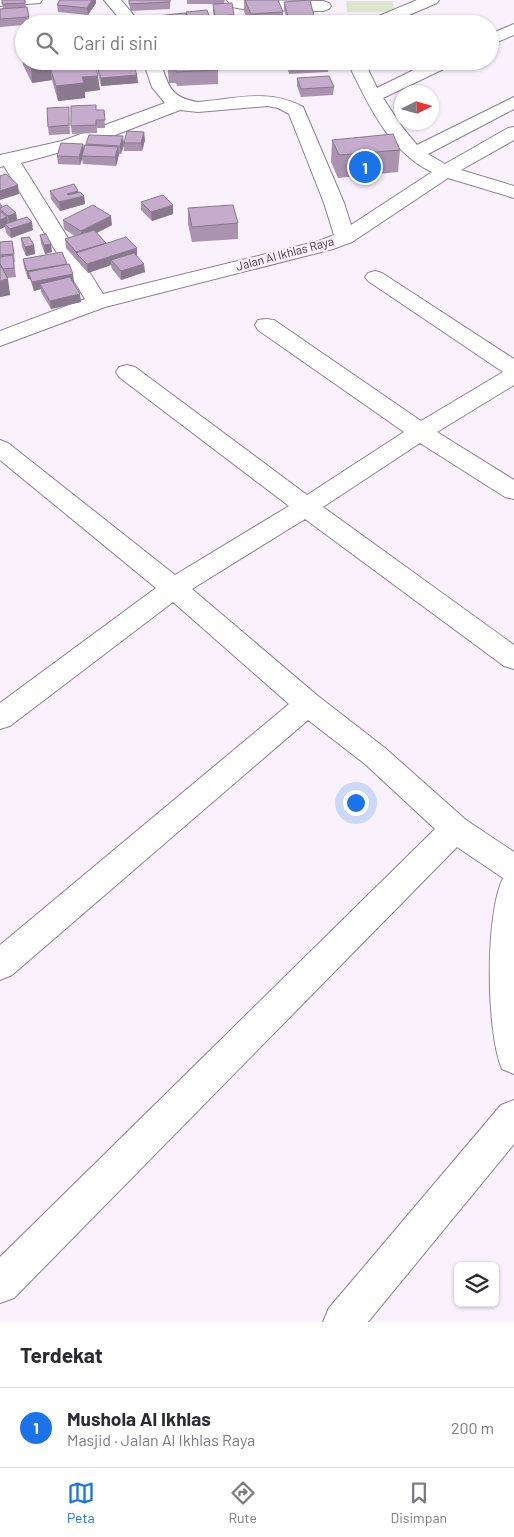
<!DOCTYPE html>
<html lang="id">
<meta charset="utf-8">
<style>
body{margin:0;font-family:Barlow,sans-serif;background:#f2f2f3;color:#2b2b33}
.controls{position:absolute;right:15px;bottom:15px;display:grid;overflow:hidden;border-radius:8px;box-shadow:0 1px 4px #0004}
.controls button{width:45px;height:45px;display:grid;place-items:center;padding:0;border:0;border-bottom:1px solid #e1e1e2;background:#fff;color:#2b2b33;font:25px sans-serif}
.compass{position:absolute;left:394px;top:85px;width:45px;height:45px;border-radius:50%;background:#fff;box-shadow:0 1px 4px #0004;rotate:85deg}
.you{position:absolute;left:355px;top:802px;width:18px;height:18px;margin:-12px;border:4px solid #fff;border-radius:50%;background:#1a73e8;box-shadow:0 0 0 8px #1a73e833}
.badge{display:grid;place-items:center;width:32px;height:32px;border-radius:50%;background:#1a73e8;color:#fff;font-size:16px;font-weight:700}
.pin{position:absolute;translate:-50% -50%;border:2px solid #fff;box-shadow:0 1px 5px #0006}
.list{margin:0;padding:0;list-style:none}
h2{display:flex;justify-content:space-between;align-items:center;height:65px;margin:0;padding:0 20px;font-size:21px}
h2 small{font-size:16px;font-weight:400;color:#7c7c81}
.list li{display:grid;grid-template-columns:32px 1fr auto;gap:15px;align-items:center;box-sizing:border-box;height:80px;padding:0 20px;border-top:1px solid #e1e1e2}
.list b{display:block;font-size:19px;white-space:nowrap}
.list p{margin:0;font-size:16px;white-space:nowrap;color:#7c7c81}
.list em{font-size:16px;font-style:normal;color:#7c7c81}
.icon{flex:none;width:28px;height:28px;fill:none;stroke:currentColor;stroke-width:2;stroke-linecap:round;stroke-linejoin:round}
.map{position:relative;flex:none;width:514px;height:1322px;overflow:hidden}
.search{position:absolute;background:#fff;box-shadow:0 1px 4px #0004;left:15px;right:15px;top:15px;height:55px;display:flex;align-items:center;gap:12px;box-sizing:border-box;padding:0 18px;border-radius:28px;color:#7c7c81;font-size:19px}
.sheet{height:145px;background:#fff}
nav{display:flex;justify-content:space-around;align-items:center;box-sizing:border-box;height:70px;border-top:1px solid #e1e1e2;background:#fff;font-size:14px;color:#7c7c81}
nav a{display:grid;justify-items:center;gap:2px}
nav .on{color:#1a73e8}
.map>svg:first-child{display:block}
.green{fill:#dce7cd}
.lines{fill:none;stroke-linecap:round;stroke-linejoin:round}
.minor-casing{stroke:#8b8192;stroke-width:2}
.minor{fill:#fff;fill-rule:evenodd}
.wall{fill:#a993af}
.shaded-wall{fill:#8a788f}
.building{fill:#c5abcc;stroke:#8a788f}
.labels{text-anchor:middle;stroke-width:4.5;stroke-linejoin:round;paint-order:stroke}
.far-street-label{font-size:12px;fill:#3c373f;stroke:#f9f2fd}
</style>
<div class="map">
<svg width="514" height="1322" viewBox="0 0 514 1322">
<rect width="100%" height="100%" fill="#f9f2fd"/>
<path class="green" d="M346 1H393L394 12H347Z"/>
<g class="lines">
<g class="minor-casing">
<path id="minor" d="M0 0H42L40 3 0 6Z
M104 0H121L141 24H124Z
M227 0 323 1 329 3 331 6 329 9 323 11 248 10 232 7Z
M417 0H439L437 3 388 24H365L367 21Z
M514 24V35L490 45V34Z
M143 61H160C168 85 170 98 198 102 236 99 268 88 303 107L344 203 351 225 432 172C389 152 367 102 347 61H364L377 88 432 61H454L452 65 383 98 403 128 417 145 514 97V109L428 154 445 164 508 128 514 127V140L461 170 514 186V198L448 178 352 242 333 249 105 307 0 346V331L85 299 4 166 0 167V155L62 141 165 103 152 87ZM267 106 278 108 289 114 324 203 334 235 319 241 103 294 21 163 97 142 180 110 198 112Z
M375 271 382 273 514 359V385L437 432 514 480V499L505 497 420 443 323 507 514 645V669L504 666 305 519 192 589 318 696 385 748 466 820 514 852V1074L502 1069C486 1032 485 915 503 878L457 847 14 1298 0 1303V1257L435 829 365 764 308 720 12 975 0 980V945L289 704 173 602 10 726 0 729V703L156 588 0 460V440L8 443 175 575 289 506 119 377 116 372 119 367 127 365 135 367 307 495 404 432 258 330 255 325 258 320 266 319 274 320 421 421 503 372 368 281 365 277 368 273Z
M514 1100V1144L368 1322H323L329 1308 501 1105Z"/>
</g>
<use href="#minor" class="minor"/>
</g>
<path class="wall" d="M2 0H25L26 7H27L30 24H24V25L0 27V9H3Z
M60 0H96V3L88 15 58 12 57 5Z
M129 0H170V9L130 11Z
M187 0H225L224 3 234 15V23L215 24 213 11V4H187Z
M244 0H278L283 12V20L285 24H249L244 11Z
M284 2 314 16V18L324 24H288L284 9Z
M186 12 212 24H156V16L186 15Z
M21 50H24V61H84L87 68 100 90 85 92V98L58 101 52 80 32 83 23 65Z
M167 61 218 70V84L177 86 176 83H169Z
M284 61H342V66L329 67 328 72 289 74 286 63 284 64Z
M98 70 138 83 101 86 99 78Z
M297 78 334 87 333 95 301 97 297 86Z
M96 110H104L105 128H97V133L72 134 71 126Z
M69 115 70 134 49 135 48 127Z
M145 140 142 151H124V145L121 154H119L116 166 83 164 82 159 80 165 58 164 57 156 83 144 84 150 86 144Z
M332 140 400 150 398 172 338 178 331 162Z
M50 191H78L79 192 84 196 85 204 60 211 51 199Z
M141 202 173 214 152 221 141 210Z
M0 203 2 205V207L16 213 17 220 33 230 11 238 6 233 5 227 0 229Z
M188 208 238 223V239L192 242 188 224Z
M63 220 112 225 97 233 106 243V244L137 256 145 272 121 280 112 269 111 265 88 273 66 248 65 239 75 236 64 229Z
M40 235 52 252 45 254 41 243Z
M21 238 34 245 35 254 26 256 22 247Z
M12 241 15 262H14L16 277 7 278 10 295 0 297V242Z
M23 259 67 264 81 302 51 309 41 292V289L34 291 30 279H28L24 267Z"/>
<path class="shaded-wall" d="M92 0H96V3L88 15 87 8Z
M73 61H84L86 74 50 67 52 80 32 83 31 68Z
M137 75 138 83 101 86V78Z
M98 76 100 90 85 92V98L58 101 56 86 82 77Z
M144 132 145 140 142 151 141 143Z
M123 136 124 145 121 154 120 146Z
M83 144 84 152 82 156V159L80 165 79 157Z
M118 147 119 155 116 166 115 157Z
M18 185 19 194 0 200V191Z
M78 191 79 197 84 196 85 204 60 211 59 202 67 194Z
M173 205V214L152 221 151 212Z
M16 213 17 222 9 225 8 216Z
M111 216 112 225 82 240 81 231Z
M7 217 8 226 5 224V227L0 229V220Z
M32 222 33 230 11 238 10 229Z
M106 243 107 251 77 254 76 252Z
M51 244 52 252 45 254 44 245Z
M34 245 35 254 26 256 25 247Z
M137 248V257L111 260V265L88 273 87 264Z
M67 264 68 272H28L30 279H28L27 271Z
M144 264 145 272 121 280V271Z
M73 274 74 283 40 284 41 289 34 291 32 282Z
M8 279 10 295 0 297V281Z
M80 294 81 302 51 309 50 301Z"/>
<path class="building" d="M2 0H25V3L2 4Z
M60 0H92L87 8 57 5Z
M129 0H170V2L129 4Z
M245 0H278L283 12 251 14Z
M310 0 314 16 288 17 284 2Z
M232 3 234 15 215 16 213 4Z
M27 7 29 17 0 19V9Z
M207 10 212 24H190L186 12Z
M185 13 189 24H159L156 16Z
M323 18 324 24H289L288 20Z
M283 20 285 24H266L265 22Z
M27 61H73L31 68Z
M168 61H216L218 70 176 72V68L169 69Z
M287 61H328L329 64 289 66Z
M85 63 87 68 96 67 98 76 82 77 84 83 56 86 50 67Z
M134 66 137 75 101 78 98 70Z
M329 76 334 87 301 89 297 78Z
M96 105V110H104L105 120H96V125L71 126V106Z
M69 107V125L48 127 47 108Z
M127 131 144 132 141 143H124Z
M393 134 400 150 339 155 332 140Z
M89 135 123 136 120 146 86 144Z
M61 143 83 144 79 157 57 156Z
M85 145 118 147 115 157 82 156Z
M6 174 18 185 0 191V176Z
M74 184 78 191 67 194 68 195 80 192 84 196 59 202 50 191Z
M163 195 173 205 151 212 141 202Z
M7 205 16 213 8 216 0 209V208Z
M93 205 111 216 81 231 63 220Z
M233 205 238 223 192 227 188 208Z
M0 211 7 217 0 220Z
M27 217 32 222 10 229 5 224Z
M94 230 106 243 76 252 65 239Z
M46 234 51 244 44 245 40 235Z
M29 237 34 245 25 247 21 238Z
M126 237 137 248 87 264 76 253Z
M12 241 14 254 0 255V242Z
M62 252 67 264 27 271 23 259Z
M134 253 144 264 121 271 111 260Z
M13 255 14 268 3 269 0 264V257Z
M0 264 8 279 0 281Z
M69 264 73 274 32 282 28 272Z
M70 277 80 294 50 301 40 284Z"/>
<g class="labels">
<g class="far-street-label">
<text transform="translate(285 254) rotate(-15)" y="4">Jalan Al Ikhlas Raya</text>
</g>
</g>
</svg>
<div class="controls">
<button><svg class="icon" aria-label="layers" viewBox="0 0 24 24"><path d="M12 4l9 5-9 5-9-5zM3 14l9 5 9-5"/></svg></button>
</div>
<svg class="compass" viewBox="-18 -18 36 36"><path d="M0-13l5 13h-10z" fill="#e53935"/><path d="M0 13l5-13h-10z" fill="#7c7c81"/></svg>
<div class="you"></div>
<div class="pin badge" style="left:365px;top:167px">1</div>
<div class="search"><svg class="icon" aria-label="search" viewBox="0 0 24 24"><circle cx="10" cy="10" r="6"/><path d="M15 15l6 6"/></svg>Cari di sini</div>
</div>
<section class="sheet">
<h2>Terdekat<small></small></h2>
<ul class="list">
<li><span class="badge">1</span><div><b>Mushola Al Ikhlas</b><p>Masjid · Jalan Al Ikhlas Raya</p></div><em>200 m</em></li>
</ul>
</section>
<nav>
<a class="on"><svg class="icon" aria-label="map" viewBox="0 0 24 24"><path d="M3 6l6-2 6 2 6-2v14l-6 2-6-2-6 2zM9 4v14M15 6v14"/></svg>Peta</a>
<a><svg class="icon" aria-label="directions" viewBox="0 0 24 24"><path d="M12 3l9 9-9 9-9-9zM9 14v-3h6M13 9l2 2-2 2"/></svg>Rute</a>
<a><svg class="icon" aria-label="saved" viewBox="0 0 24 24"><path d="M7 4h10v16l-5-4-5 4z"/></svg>Disimpan</a>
</nav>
